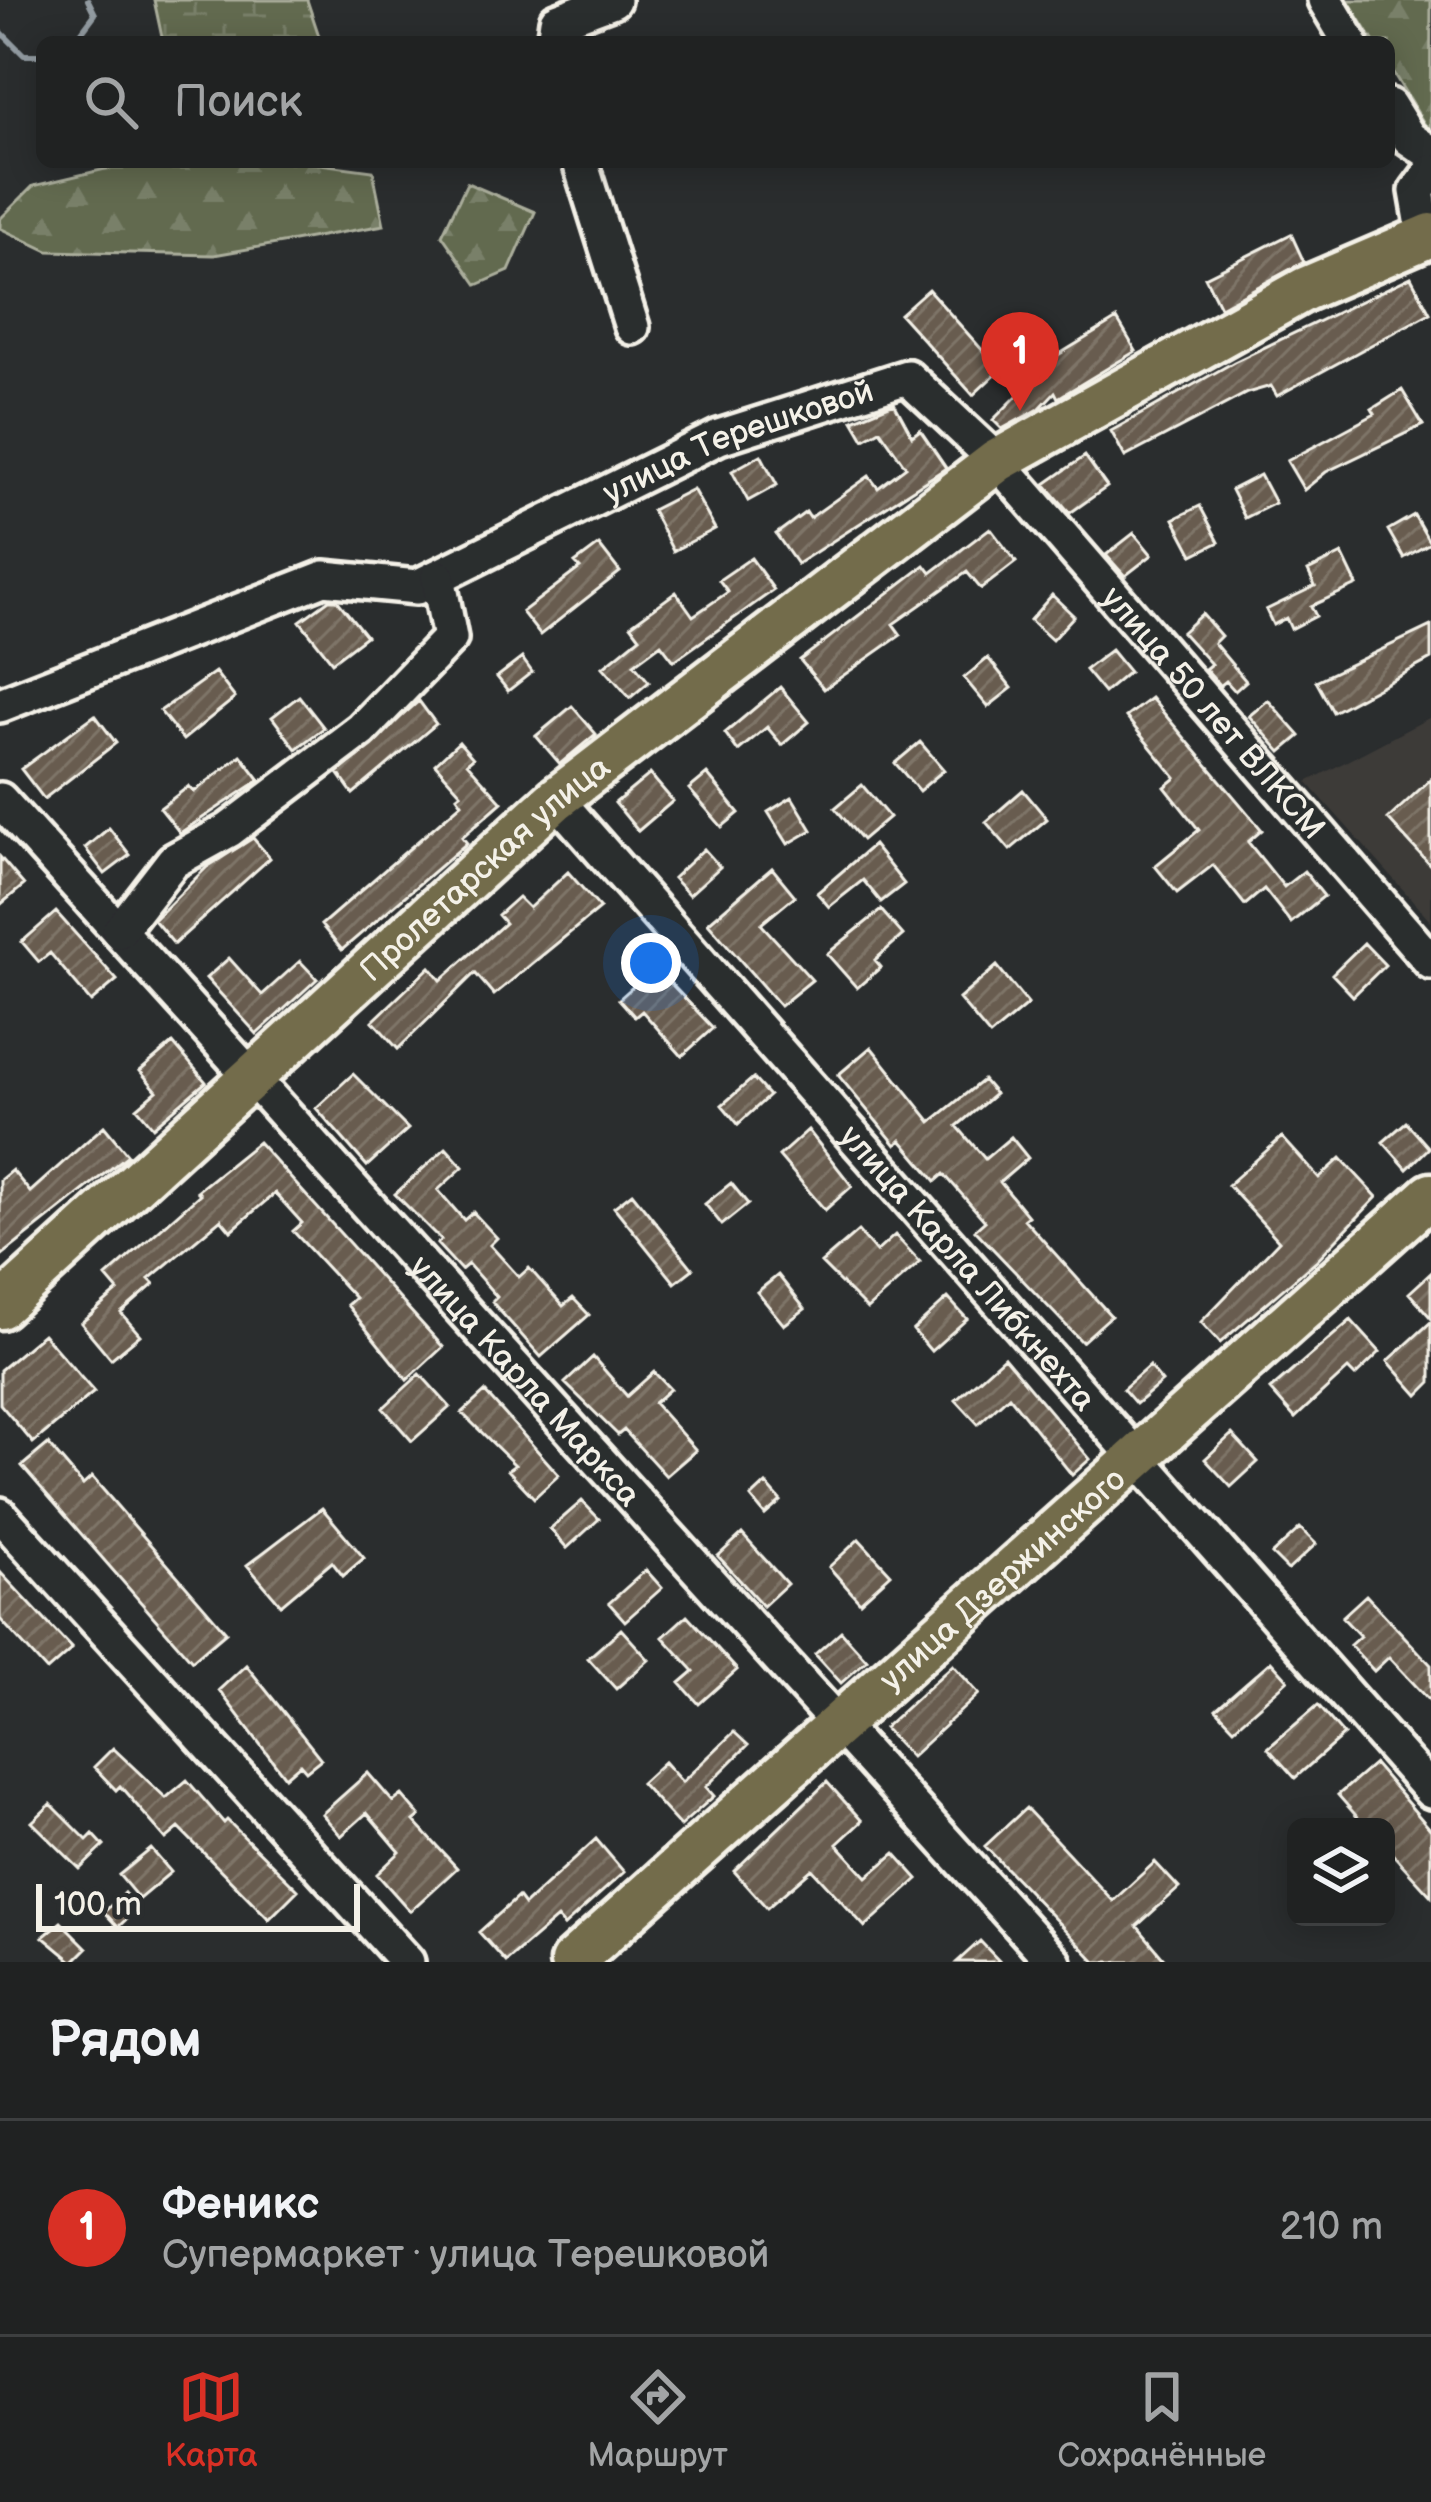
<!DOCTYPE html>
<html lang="ru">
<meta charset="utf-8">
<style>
body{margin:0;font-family:"Balsamiq Sans",sans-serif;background:#2d2f2f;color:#f1f3f6}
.controls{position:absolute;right:36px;bottom:36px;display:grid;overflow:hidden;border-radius:18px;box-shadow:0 6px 30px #0003}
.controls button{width:108px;height:108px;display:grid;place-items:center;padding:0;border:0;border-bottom:3px solid #3d3f40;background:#202222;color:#f1f3f6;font:60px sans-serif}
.scale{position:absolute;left:36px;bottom:30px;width:324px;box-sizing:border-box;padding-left:12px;border:6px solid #f4f1e8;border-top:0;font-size:33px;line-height:42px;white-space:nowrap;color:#f4f1e8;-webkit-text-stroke:9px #2a2d2e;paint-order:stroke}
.you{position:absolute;left:651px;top:963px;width:42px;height:42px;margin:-30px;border:9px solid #fff;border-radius:50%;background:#1a73e8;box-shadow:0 0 0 18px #1a73e833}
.badge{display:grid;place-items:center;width:78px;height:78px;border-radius:50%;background:#d93025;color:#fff;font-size:39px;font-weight:700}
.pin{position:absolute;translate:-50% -99px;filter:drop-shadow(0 3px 6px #0008)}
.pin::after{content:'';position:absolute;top:63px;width:42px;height:36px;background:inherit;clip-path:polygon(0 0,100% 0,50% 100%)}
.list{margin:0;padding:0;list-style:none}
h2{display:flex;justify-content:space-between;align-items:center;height:156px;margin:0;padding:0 48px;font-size:51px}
h2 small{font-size:39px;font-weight:400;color:#a2a4a5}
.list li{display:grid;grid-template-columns:78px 1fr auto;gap:36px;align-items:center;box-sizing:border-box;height:216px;padding:0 48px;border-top:3px solid #3d3f40}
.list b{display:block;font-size:45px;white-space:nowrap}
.list p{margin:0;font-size:39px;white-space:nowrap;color:#a2a4a5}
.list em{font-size:39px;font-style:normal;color:#a2a4a5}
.icon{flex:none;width:66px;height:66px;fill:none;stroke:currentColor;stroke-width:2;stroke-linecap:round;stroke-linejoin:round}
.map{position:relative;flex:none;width:1431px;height:1962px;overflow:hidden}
.search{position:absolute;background:#202222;box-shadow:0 6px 30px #0003;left:36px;right:36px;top:36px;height:132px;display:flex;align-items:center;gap:30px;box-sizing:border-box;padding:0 42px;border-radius:18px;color:#a2a4a5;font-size:45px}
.sheet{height:372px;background:#202222}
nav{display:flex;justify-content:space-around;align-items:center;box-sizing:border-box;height:168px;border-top:3px solid #3d3f40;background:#202222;font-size:33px;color:#a2a4a5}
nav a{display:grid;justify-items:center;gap:6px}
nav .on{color:#d93025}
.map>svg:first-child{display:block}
.built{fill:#3d3b38}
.forest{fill:url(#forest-firs);stroke:#abae9c;stroke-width:3}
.wetland{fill:url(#wetland-marsh);stroke:#abae9c;stroke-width:3}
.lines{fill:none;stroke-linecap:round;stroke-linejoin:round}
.stream{stroke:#929ba1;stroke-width:6}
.building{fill:url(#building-hatch);stroke:#f4f1e8;stroke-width:3}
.minor-casing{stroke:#f4f1e8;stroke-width:42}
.major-casing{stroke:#f4f1e8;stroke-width:51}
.minor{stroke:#2a2d2e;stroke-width:33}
.major{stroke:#736c4b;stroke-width:42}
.labels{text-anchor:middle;stroke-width:10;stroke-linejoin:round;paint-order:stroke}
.street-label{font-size:33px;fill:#f4f1e8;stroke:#2a2d2e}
</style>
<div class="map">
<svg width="1431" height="1962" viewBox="0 0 1431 1962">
<defs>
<pattern id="forest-firs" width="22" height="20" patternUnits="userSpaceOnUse" patternTransform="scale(3)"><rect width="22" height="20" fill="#626a50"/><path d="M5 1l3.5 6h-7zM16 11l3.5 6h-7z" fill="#798069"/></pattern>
<pattern id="wetland-marsh" width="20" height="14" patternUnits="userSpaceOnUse" patternTransform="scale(3)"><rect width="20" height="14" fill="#626a50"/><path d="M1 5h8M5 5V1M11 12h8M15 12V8" fill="none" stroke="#798069"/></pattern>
<pattern id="building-hatch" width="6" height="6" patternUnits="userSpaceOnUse" patternTransform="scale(3)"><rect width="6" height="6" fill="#685c4f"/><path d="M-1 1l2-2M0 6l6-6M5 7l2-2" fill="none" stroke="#7e7468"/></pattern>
</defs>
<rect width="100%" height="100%" fill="#2a2d2e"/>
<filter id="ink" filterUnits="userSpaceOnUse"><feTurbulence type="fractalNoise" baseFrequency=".00833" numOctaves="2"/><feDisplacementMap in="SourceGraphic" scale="24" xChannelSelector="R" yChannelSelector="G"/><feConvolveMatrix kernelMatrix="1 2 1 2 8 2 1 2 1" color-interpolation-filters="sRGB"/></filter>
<g filter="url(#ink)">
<path class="built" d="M1431 717V921L1307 782Z"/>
<path class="forest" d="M1348 0H1431L1430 133 1389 66V42H1374Z
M135 162H305L373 171 384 225 214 255 48 251 0 228V219L33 186Z
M467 183 535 212 509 271 477 285 442 235Z"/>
<path class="wetland" d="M154 0H307L321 42H163Z"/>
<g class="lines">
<path class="stream" d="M0 31 24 55H42
M74 42 95 14 88 0"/>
</g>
<path class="building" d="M1291 234 1304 262 1220 307 1205 277Z
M1411 277 1430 313 1277 396 1271 386 1247 393 1125 457 1111 431 1234 362Z
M928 289 1000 370 973 395 900 314Z
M1117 319 1136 351 1058 398 1055 392 1039 409 1002 429 993 420 1058 355Z
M1402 390 1423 425 1326 472 1304 490 1287 461 1375 414 1372 409Z
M894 403 912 436 920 430 946 468 797 564 776 534 806 512 810 518 869 476 878 488 906 467 880 430 864 439 853 420Z
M761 455 777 485 748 501 732 471Z
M1085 456 1107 487 1070 513 1045 484Z
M1260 475 1275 503 1245 518 1231 490Z
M693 489 715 529 673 551 652 510Z
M1200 506 1219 542 1193 555 1174 519Z
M1414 515 1430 543 1404 558 1388 530Z
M990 528 1016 562 981 589 967 572 893 624 901 635 824 689 800 660 925 565 931 573Z
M1134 533 1152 555 1125 576 1106 555Z
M599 545 620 572 540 635 522 612 580 568 575 563Z
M1342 554 1357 585 1311 606 1316 616 1291 629 1286 618 1273 625 1266 610 1315 586 1308 571Z
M751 558 774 590 674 661 661 644 634 664 649 682 630 698 603 667 640 637 631 625 676 592 693 616 728 592 719 580Z
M1052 595 1074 616 1052 640 1030 620Z
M329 600H337L366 636 332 662 300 621Z
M1202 614 1221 636 1214 643 1246 681 1235 691 1226 681 1220 686 1205 669 1211 664 1182 632Z
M1431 626V659L1333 712 1316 681Z
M1111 650 1129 672 1104 693 1085 670Z
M522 658 532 672 508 691 497 677Z
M988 658 1012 688 988 707 964 678Z
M215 672 235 698 183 740 160 711Z
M780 687 809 722 782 745 767 727 738 751 725 733Z
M299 696 324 728 296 749 272 717Z
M1151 698 1262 830 1248 842 1284 887 1304 871 1324 896 1291 923 1264 889 1245 905 1213 865 1177 893 1155 866 1199 830 1165 787 1176 778 1126 717Z
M1268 700 1300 736 1281 752 1249 716Z
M419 701 436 724 353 794 338 773Z
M572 706 596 734 560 764 536 736Z
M95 715 116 743 44 799 21 769Z
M459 742 473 758 467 763 502 802 462 837 467 843 342 950 321 925 462 803 457 796 461 793 435 764Z
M920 742 944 770 919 791 895 763Z
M241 755 260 780 180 833 160 808 189 786 194 792Z
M650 774 673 801 638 831 615 803Z
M707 774 739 813 722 827 689 789Z
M1431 779V866L1388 819Z
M862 785 889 817 862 840 835 808Z
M1023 790 1047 819 1010 850 986 822Z
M792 797 812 830 788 844 768 812Z
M109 828 130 855 105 874 85 848Z
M253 838 270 858 174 944 154 920 207 867Z
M873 845 904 884 881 902 863 880 829 907 817 893Z
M704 849 720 867 689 895 673 878Z
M0 857 24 885 0 905Z
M772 868 795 896 761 924 812 980 780 1006 708 923Z
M568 872 600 908 494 995 475 973 398 1049 373 1021 430 967 441 980 505 923 498 915 518 897 529 908Z
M881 910 903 935 875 960 881 967 857 988 827 954Z
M56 912 117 980 91 1002 50 953 39 962 22 942Z
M1364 943 1385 965 1353 996 1332 974Z
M229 958 262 995 300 961 317 979 257 1034 206 978Z
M997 966 1028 1004 990 1036 959 999Z
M655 967 713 1028 682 1056 642 1011 635 1017 619 999Z
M173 1043 206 1082 153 1127 137 1108 157 1091 140 1071Z
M871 1047 931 1122 983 1080 995 1094 957 1126 985 1159 1011 1137 1028 1158 1000 1182 1028 1216 1024 1219 1111 1316 1082 1342 975 1230 985 1221 944 1174 936 1181 901 1140 896 1145 838 1075Z
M353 1074 408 1129 367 1166 316 1108Z
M753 1078 769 1096 738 1124 722 1105Z
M1406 1122 1429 1148 1407 1169 1383 1142Z
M104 1126 128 1155 0 1257V1180L12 1170 30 1192Z
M808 1130 852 1186 825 1210 779 1156Z
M1282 1137 1319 1178 1341 1158 1377 1197 1316 1261 1220 1343 1201 1322 1279 1241 1228 1185Z
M258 1142 443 1347 407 1380 347 1305 355 1298 293 1231 302 1223 275 1193 231 1231 221 1219 149 1279 154 1284 121 1313 140 1335 111 1359 81 1323 118 1291 106 1277 200 1194 197 1191Z
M446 1148 463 1167 438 1190 464 1220 473 1212 497 1238 490 1245 519 1277 529 1268 563 1306 573 1298 589 1315 541 1357 492 1302 497 1297 468 1264 461 1270 437 1244 441 1240 395 1194Z
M731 1183 748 1204 722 1225 705 1204Z
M632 1193 693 1269 675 1283 614 1207Z
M858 1231 876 1252 895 1235 920 1262 867 1309 821 1263Z
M1431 1273V1318L1409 1293Z
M778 1275 805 1309 784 1325 757 1292Z
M948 1298 967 1319 931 1351 913 1330Z
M1351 1320 1380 1352 1355 1376 1348 1369 1295 1418 1270 1390Z
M1431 1322V1382L1418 1395 1388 1361Z
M43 1334 94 1392 33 1443 0 1404V1370Z
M593 1357 627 1396 654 1372 670 1389 654 1403 696 1450 666 1476 624 1430 618 1435 565 1383Z
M1004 1357 1090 1459 1072 1475 1009 1396 978 1424 956 1400Z
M1149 1366 1162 1382 1136 1404 1123 1389Z
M420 1374 450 1407 412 1441 383 1408Z
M485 1392 559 1475 534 1498 508 1470 515 1465 462 1413Z
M1232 1434 1258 1462 1231 1487 1205 1459Z
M48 1444 83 1485 92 1477 226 1632 192 1661 22 1466Z
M766 1484 781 1501 765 1515 751 1498Z
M582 1501 599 1519 567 1548 550 1529Z
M322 1508 364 1558 343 1576 332 1562 281 1605 247 1565Z
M1300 1528 1316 1544 1288 1570 1272 1554Z
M742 1534 787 1584 763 1606 718 1556Z
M859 1539 891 1574 860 1602 829 1567Z
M646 1570 662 1588 625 1621 609 1603Z
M0 1572 72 1649 47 1671 0 1619Z
M1366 1595 1431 1665V1702L1389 1657 1374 1671 1350 1645 1360 1636 1342 1617Z
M687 1615 737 1670 699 1704 680 1683 694 1671 663 1637Z
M621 1629 649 1660 616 1689 588 1658Z
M841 1631 867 1660 841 1683 815 1654Z
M1271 1661 1288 1680 1234 1728 1216 1709Z
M246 1665 321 1759 306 1771 300 1764 285 1777 219 1690Z
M953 1665 979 1694 911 1757 884 1728Z
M1318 1705 1344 1735 1295 1778 1268 1748Z
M734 1732 748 1745 706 1787 714 1796 680 1826 641 1783 664 1762 682 1782Z
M113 1748 166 1798 187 1780 224 1823 227 1820 298 1890 269 1919 179 1828 166 1839 120 1786 116 1790 94 1767Z
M1374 1764 1431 1830V1896L1386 1847V1827H1366L1338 1795Z
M368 1773 393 1802 402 1795 420 1816 414 1821 457 1868 410 1911 377 1874 400 1852 367 1813 341 1836 322 1814Z
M827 1782 862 1821 837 1844 867 1877 895 1853 918 1879 865 1927 812 1869 767 1908 734 1871Z
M51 1804 87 1840 93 1834 104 1846 80 1869 32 1822Z
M1026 1808 1113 1901 1155 1862 1179 1888 1137 1926 1167 1962H1096L985 1846Z
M596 1839 624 1872 564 1926 557 1918 506 1962 479 1932 518 1897 524 1905Z
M151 1849 171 1872 139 1899 119 1875Z
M124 1893 138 1908 118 1927 104 1912Z
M61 1922 87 1948 73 1962 43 1937Z
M980 1941 1000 1962H957Z"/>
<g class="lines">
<g class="minor-casing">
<g id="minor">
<path d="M1325 0 1350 42"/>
<path d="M554 42 557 21 613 0"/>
<path d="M1389 106 1409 138 1431 153"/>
<path d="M580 162 632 327"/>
<path d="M1425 237 1417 191 1431 172"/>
<path id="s1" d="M0 705 324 578 417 587 719 437 907 377 997 461 1431 962"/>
<path id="s2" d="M556 799 1431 1791"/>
<path id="s3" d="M0 800 1054 1962"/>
<path d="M119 931 173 861 229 830 361 730 450 638 438 577"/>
<path d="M0 1515 407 1962"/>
</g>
</g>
<g class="major-casing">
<g id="major">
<path id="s4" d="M0 1307 556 799 997 461 1305 289 1431 235"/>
<path id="s5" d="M572 1962 1431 1195"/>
</g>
</g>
<use href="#minor" class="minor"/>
<use href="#major" class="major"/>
</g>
</g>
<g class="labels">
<g class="street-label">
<text dy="12" stroke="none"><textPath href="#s1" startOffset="795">улица Терешковой</textPath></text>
<text dy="12" stroke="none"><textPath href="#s1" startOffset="1431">улица 50 лет ВЛКСМ</textPath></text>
<text dy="12" stroke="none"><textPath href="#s4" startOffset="654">Пролетарская улица</textPath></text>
<text dy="12" stroke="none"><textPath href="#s2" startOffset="624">улица Карла Либкнехта</textPath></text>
<text dy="12" stroke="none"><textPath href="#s3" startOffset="783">улица Карла Маркса</textPath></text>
<text dy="12" stroke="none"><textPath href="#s5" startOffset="576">улица Дзержинского</textPath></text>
</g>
</g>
</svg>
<div class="controls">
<button><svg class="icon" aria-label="layers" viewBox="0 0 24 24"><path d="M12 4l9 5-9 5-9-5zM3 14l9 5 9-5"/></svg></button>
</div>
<div class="scale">100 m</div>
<div class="you"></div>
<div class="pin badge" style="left:1020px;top:411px">1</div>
<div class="search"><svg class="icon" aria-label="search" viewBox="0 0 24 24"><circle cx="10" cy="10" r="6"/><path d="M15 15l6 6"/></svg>Поиск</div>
</div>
<section class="sheet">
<h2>Рядом<small></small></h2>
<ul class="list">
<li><span class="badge">1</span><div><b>Феникс</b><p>Супермаркет · улица Терешковой</p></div><em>210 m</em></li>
</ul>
</section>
<nav>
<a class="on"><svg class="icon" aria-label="map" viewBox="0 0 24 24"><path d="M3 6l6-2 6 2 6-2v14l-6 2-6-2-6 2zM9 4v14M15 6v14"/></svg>Карта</a>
<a><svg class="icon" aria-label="directions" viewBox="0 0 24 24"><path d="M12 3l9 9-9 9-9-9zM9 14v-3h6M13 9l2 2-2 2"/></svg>Маршрут</a>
<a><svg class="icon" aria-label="saved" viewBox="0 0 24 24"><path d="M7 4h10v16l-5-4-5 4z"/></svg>Сохранённые</a>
</nav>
